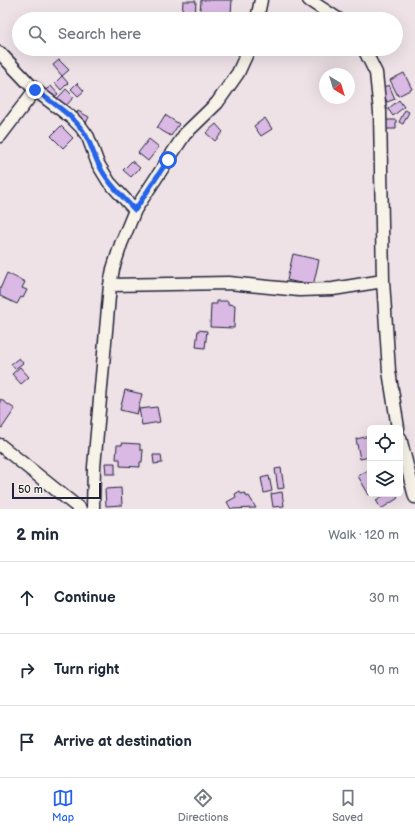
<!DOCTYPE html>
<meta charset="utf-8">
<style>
body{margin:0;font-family:"Balsamiq Sans",sans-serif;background:#f2f2f3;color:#1f2937}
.controls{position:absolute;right:12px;bottom:12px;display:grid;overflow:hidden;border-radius:6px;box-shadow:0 4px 16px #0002}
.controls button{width:36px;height:36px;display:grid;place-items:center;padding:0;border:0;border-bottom:1px solid #e0e1e3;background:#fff;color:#1f2937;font:20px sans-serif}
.compass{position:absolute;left:319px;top:68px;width:36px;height:36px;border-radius:50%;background:#fff;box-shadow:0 4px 16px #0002;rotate:142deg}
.scale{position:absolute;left:12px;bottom:10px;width:89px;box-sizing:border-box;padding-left:4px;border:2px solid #22223b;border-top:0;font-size:11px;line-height:14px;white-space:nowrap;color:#22223b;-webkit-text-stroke:3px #f7f3e8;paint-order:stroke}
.stop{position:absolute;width:12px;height:12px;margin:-9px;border:3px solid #2563eb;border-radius:50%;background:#fff}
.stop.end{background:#2563eb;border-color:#fff;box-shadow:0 1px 4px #0008}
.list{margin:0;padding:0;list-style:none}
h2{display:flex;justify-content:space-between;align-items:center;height:52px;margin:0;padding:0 16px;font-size:17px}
h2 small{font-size:13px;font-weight:400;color:#747a83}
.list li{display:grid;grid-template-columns:26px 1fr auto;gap:12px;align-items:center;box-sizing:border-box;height:72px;padding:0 16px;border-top:1px solid #e0e1e3}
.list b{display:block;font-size:15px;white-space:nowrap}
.list em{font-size:13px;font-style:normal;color:#747a83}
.icon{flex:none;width:22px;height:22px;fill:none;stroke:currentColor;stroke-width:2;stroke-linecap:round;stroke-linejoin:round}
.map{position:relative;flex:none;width:415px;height:509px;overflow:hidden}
.search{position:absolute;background:#fff;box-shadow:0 4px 16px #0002;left:12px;right:12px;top:12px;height:44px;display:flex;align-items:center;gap:10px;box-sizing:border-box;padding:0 14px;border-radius:22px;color:#747a83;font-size:15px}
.sheet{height:268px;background:#fff}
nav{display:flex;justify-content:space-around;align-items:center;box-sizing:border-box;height:56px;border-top:1px solid #e0e1e3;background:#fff;font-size:11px;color:#747a83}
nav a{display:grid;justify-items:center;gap:2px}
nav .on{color:#2563eb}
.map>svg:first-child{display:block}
.building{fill:#dab9e4;stroke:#22223b}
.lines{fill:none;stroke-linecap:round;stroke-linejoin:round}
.minor-casing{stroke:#22223b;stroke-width:15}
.minor{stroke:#f7f3e8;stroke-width:12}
.route{stroke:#2563eb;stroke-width:5}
</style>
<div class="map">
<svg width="415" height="509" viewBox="0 0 415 509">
<rect width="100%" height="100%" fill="#eee2e7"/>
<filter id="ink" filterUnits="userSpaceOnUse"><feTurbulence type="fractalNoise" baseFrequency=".025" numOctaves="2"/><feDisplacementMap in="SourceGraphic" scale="8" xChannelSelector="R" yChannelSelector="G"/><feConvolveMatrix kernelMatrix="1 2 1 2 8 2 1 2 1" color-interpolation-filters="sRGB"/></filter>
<g filter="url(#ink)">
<path class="building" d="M201 0H232L231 14 200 12Z
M183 1H196L195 18H182Z
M59 60 69 70 62 76 53 65Z
M404 73 412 89 398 96 390 80Z
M62 76 68 83 61 90 55 83Z
M77 83 84 91 78 96 71 89Z
M389 85 395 99 387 102 381 88Z
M51 86 58 94 50 100 44 91Z
M66 89 74 97 63 109 55 101Z
M399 100 404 107 393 116 388 109Z
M405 110 409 112 403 124 399 122Z
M78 111 89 117 85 125 74 120Z
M165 115 179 124 171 136 157 128Z
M265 118 272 129 261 136 254 126Z
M386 120H396V129H386Z
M216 124 223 132 215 141 206 133Z
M61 126 73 138 63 148 51 136Z
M149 139 159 147 148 161 138 153Z
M132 161 140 168 131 177 123 170Z
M293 254 319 260 313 286 287 280Z
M7 273 25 282 22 288 27 290 23 298 21 297 17 304 0 296V289Z
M217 301H228V304L235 305 234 328 210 327 211 304H217Z
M198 330 207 331 205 348 196 347Z
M19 358 23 363 15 369 11 364Z
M20 367 29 377 21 384 12 374Z
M125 390 142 394 137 414 120 410Z
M0 399 15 409 2 428 0 427Z
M157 407 160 422 142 425 139 409Z
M370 436V457L360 459 356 439Z
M122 443 140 444V450H143L142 462H140V467L120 466V459H116L117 445H122Z
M153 455H161L162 463 154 464Z
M105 463H115V474H106Z
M281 468 284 488 278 489 275 469Z
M370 469V494H371L369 495 358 476Z
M269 476 272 491 264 493 261 478Z
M121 488 122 505 106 506 105 489Z
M240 491 241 494 245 493 247 497 249 496 256 508 231 509 227 502 236 497 235 494Z
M282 492 284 506 273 507 271 494Z
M386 494H395L398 498 381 509 376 500Z"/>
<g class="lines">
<g class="minor-casing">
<path id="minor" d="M309 0 338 19
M257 19 261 0
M364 49 376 73 380 112 383 281 389 371 398 428
M0 53 35 90 72 118 81 127 88 137 98 164 109 182 135 210
M0 136 35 90
M110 285 229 283 299 290 333 289 383 281
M400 438 415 497
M0 445 80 509
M93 509 94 467 110 285 113 269 121 244 135 210 185 134 217 103 238 73 249 49"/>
</g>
<use href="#minor" class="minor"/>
</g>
</g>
<g class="lines" filter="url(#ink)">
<path class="route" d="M35 90C50 101 68 112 80 127 90 138 92 152 99 165 107 182 122 196 135 210L168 160"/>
</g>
</svg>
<div class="controls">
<button><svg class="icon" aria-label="locate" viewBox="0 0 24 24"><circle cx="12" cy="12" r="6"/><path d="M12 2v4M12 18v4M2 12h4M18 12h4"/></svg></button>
<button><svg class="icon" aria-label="layers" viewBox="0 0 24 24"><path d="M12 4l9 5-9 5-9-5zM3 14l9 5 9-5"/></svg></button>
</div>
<svg class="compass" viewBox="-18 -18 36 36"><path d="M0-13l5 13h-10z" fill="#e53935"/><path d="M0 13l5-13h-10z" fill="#747a83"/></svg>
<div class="scale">50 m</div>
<div class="stop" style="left:168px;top:160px"></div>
<div class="stop end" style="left:35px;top:90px"></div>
<div class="search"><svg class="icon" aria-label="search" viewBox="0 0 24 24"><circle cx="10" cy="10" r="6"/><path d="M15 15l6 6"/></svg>Search here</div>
</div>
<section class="sheet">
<h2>2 min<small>Walk · 120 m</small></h2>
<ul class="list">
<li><svg class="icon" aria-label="ahead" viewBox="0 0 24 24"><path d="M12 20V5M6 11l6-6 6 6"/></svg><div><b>Continue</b></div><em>30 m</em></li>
<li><svg class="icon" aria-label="right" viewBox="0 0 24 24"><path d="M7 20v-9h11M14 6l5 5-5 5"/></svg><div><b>Turn right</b></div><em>90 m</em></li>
<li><svg class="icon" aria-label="arrive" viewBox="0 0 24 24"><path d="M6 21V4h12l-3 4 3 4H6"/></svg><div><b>Arrive at destination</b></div></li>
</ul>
</section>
<nav>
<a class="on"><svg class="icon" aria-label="map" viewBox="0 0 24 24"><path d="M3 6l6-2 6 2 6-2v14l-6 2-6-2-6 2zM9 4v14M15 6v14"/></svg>Map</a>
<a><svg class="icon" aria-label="directions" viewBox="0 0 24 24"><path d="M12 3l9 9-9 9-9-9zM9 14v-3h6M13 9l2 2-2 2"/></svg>Directions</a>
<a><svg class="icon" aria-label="saved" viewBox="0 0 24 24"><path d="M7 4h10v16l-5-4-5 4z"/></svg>Saved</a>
</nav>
